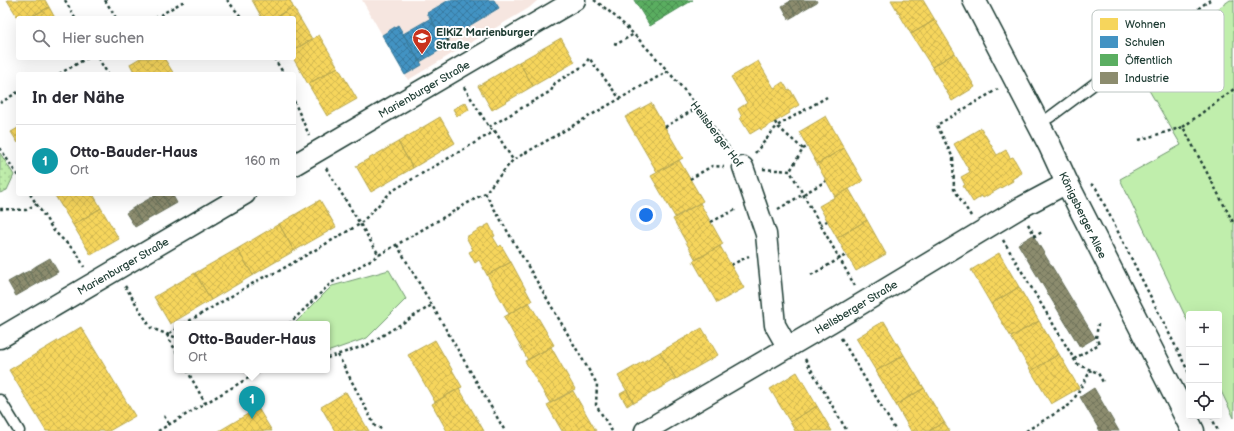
<!DOCTYPE html>
<html lang="de">
<meta charset="utf-8">
<style>
body{margin:0;font-family:"Balsamiq Sans",sans-serif;background:#f7f7f7;color:#2b2b33}
.controls{position:absolute;right:12px;bottom:12px;display:grid;overflow:hidden;border-radius:4px;box-shadow:0 4px 16px #0002}
.controls button{width:36px;height:36px;display:grid;place-items:center;padding:0;border:0;border-bottom:1px solid #e1e1e2;background:#fff;color:#2b2b33;font:20px sans-serif}
.you{position:absolute;left:646px;top:215px;width:14px;height:14px;margin:-10px;border:3px solid #fff;border-radius:50%;background:#1a73e8;box-shadow:0 0 0 6px #1a73e833}
.badge{display:grid;place-items:center;width:26px;height:26px;border-radius:50%;background:#0f766e;color:#fff;font-size:13px;font-weight:700}
.pin{position:absolute;translate:-50% -33px;filter:drop-shadow(0 1px 2px #0008)}
.pin::after{content:'';position:absolute;top:21px;width:14px;height:12px;background:inherit;clip-path:polygon(0 0,100% 0,50% 100%)}
.popup{position:absolute;left:174px;top:321px;width:156px;height:52px;box-sizing:border-box;display:grid;place-content:center;border-radius:4px;background:#fff;filter:drop-shadow(0 1px 3px #0005);font-size:13px;white-space:nowrap;color:#7c7c81}
.popup b{font-size:15px;color:#2b2b33}
.popup::after{content:'';position:absolute;left:50%;top:100%;margin-left:-8px;border:8px solid transparent;border-top-color:#fff}
.list{margin:0;padding:0;list-style:none}
h2{display:flex;justify-content:space-between;align-items:center;height:52px;margin:0;padding:0 16px;font-size:17px}
h2 small{font-size:13px;font-weight:400;color:#7c7c81}
.list li{display:grid;grid-template-columns:26px 1fr auto;gap:12px;align-items:center;box-sizing:border-box;height:72px;padding:0 16px;border-top:1px solid #e1e1e2}
.list b{display:block;font-size:15px;white-space:nowrap}
.list p{margin:0;font-size:13px;white-space:nowrap;color:#7c7c81}
.list em{font-size:13px;font-style:normal;color:#7c7c81}
.icon{flex:none;width:22px;height:22px;fill:none;stroke:currentColor;stroke-width:2;stroke-linecap:round;stroke-linejoin:round}
.map{position:relative;flex:none;width:1234px;height:431px;overflow:hidden}
.search{position:absolute;background:#fff;box-shadow:0 4px 16px #0002;left:16px;top:16px;width:280px;height:44px;display:flex;align-items:center;gap:10px;box-sizing:border-box;padding:0 14px;border-radius:4px;color:#7c7c81;font-size:15px}
.panel{position:absolute;background:#fff;box-shadow:0 4px 16px #0002;left:16px;top:72px;width:280px;height:124px;border-radius:4px}
.map>svg:first-child{display:block}
.built{fill:#f6e6e0}
.grass{fill:url(#grass-dots);stroke:#709670}
.garden{fill:#c0eeac;stroke:#709670}
.homes{fill:url(#homes-cross-hatch);stroke:#b6a750}
.schools{fill:url(#schools-cross-hatch);stroke:#387998}
.public{fill:url(#public-cross-hatch);stroke:#488c54}
.industry{fill:url(#industry-cross-hatch);stroke:#6b745d}
.lines{fill:none;stroke-linecap:round;stroke-linejoin:round}
.service-casing{stroke:#1f3d34;stroke-width:13}
.minor-casing{stroke:#1f3d34;stroke-width:23}
.tertiary-casing{stroke:#1f3d34;stroke-width:25}
.path{stroke:#1f3d34;stroke-width:2.5;stroke-dasharray:3 3;stroke-linecap:butt}
.service{stroke:#fff;stroke-width:10}
.minor{stroke:#fff;stroke-width:20}
.tertiary{stroke:#fff;stroke-width:22}
.labels{text-anchor:middle;stroke-width:4;stroke-linejoin:round;paint-order:stroke}
.poi-label{font-size:11px;font-weight:bold;fill:#1f3d34;stroke:#fff;text-anchor:start}
.street-label{font-size:11px;fill:#1f3d34;stroke:#fff}
.key{fill:#fff;stroke:#bcc5c2;stroke-width:1}
.key-label{font-size:11px;fill:#1f3d34}
</style>
<div class="map">
<svg width="1234" height="431" viewBox="0 0 1234 431">
<defs>
<pattern id="grass-dots" width="8" height="8" patternUnits="userSpaceOnUse"><rect width="8" height="8" fill="#c0eeac"/><path d="M2 2h.1M6 6h.1" fill="none" stroke="#a5cd95" stroke-width="1.8" stroke-linecap="round"/></pattern>
<pattern id="homes-cross-hatch" width="8" height="8" patternUnits="userSpaceOnUse"><rect width="8" height="8" fill="#f6d55c"/><path d="M0 0l8 8M0 8l8-8" fill="none" stroke="#d2b851"/></pattern>
<pattern id="schools-cross-hatch" width="8" height="8" patternUnits="userSpaceOnUse"><rect width="8" height="8" fill="#4393c3"/><path d="M0 0l8 8M0 8l8-8" fill="none" stroke="#37799f"/></pattern>
<pattern id="public-cross-hatch" width="8" height="8" patternUnits="userSpaceOnUse"><rect width="8" height="8" fill="#5aae61"/><path d="M0 0l8 8M0 8l8-8" fill="none" stroke="#4a8f51"/></pattern>
<pattern id="industry-cross-hatch" width="8" height="8" patternUnits="userSpaceOnUse"><rect width="8" height="8" fill="#8c8c6e"/><path d="M0 0l8 8M0 8l8-8" fill="none" stroke="#72745b"/></pattern>
</defs>
<rect width="100%" height="100%" fill="#fff"/>
<filter id="ink" filterUnits="userSpaceOnUse"><feTurbulence type="fractalNoise" baseFrequency=".025" numOctaves="2"/><feDisplacementMap in="SourceGraphic" scale="8" xChannelSelector="R" yChannelSelector="G"/><feConvolveMatrix kernelMatrix="1 2 1 2 8 2 1 2 1" color-interpolation-filters="sRGB"/></filter>
<g filter="url(#ink)">
<path class="built" d="M362 0H538L529 8 408 80Z"/>
<path class="grass" d="M0 153 14 175 7 190 0 193Z"/>
<path class="garden" d="M1230 0H1234V418L1219 387V314H1189V324L1120 179 1181 145 1136 68Z
M389 270 406 299 367 338 327 352V324H294L332 286Z"/>
<path class="homes" d="M7 0H45L49 7 29 18H18Z
M252 0H290L293 7 274 18H262Z
M891 0H923L935 20 911 34Z
M49 7 55 18H29Z
M293 7 312 39 294 50V18H274Z
M935 20 955 53 932 67 911 34Z
M319 35 338 67 308 84 293 58H294V50Z
M561 38 575 62 533 86 519 62Z
M955 53 975 87 952 101 932 67Z
M140 58H164L174 74H135L130 64Z
M758 61 774 88 783 82 788 90 790 89 799 105 789 111 790 113 761 130 760 128 750 134 740 118 742 117 738 109 747 103 731 77Z
M519 62 533 86 492 110 478 86Z
M338 67 357 99 327 116 308 84Z
M466 102 469 110 457 116 453 109Z
M651 103 683 158 657 172 625 117Z
M826 116 844 148 817 164 799 132Z
M440 117 455 143 413 168 398 142Z
M18 128V143L11 132Z
M981 128 997 155 1006 150 1010 158 1013 157 1022 173 1012 179 1013 181 983 198 982 196 973 202 963 186 965 185 961 177 970 172 954 144Z
M398 142 413 168 371 192 356 166Z
M844 148 863 181 835 197 817 164Z
M679 160 703 201 675 217 651 176Z
M849 189 867 220 837 238 819 206Z
M54 194H93L101 208 73 225Z
M320 200 336 227 294 251 279 224Z
M700 203 723 244 696 260 673 219Z
M101 208 119 239 91 255 73 225Z
M867 220 886 254 856 271 837 238Z
M279 224 294 251 253 275 237 249Z
M489 224 495 236 493 237 499 247 501 245 511 262 487 275 479 260 475 263 469 252 473 250 466 237Z
M720 246 744 288 717 303 693 261Z
M237 249 253 275 211 300 195 273Z
M999 253 1019 287 991 304 971 270Z
M511 262 532 301 509 314 487 275Z
M195 273 211 300 170 324 154 297Z
M1019 287 1039 321 1011 337 991 304Z
M529 302 554 345 528 360 504 317Z
M884 321 904 355 876 371 856 338Z
M1039 321 1059 354 1031 371 1011 337Z
M81 327 135 416 109 431H46L9 370Z
M702 328 718 355 676 379 660 352Z
M435 340 462 387 435 402 408 355Z
M551 347 575 389 550 403 525 361Z
M660 352 676 379 634 403 618 376Z
M1059 354 1079 388 1051 404 1031 371Z
M904 355 924 388 896 405 876 371Z
M797 372 817 406 790 422 770 389Z
M459 388 484 431H447L432 404Z
M924 388 944 422 929 431H911L896 405Z
M627 390 633 402 627 406 620 394Z
M573 391 596 431H562L547 405Z
M346 392 369 431H335L321 407Z
M817 406 832 431H795L790 422Z
M258 408 272 431H219Z
M944 422 950 431H929Z"/>
<path class="schools" d="M449 0H494L499 8 444 41 427 13Z
M431 18 447 46 420 62 403 34Z
M398 25 422 65 405 75 382 35Z"/>
<path class="public" d="M634 0H693L650 26Z"/>
<path class="industry" d="M791 0H797L803 10 796 15 789 2Z
M797 0H806L810 6 803 10Z
M806 0H816L817 2 810 6Z
M789 2 796 15 789 19 782 6Z
M157 194H162L170 207 163 211 154 196Z
M162 194H172L177 203 170 207Z
M154 196 163 211 156 215 147 200Z
M147 200 156 215 149 219 140 204Z
M140 204 149 219 142 223 133 208Z
M133 208 142 223 135 227 126 213Z
M1033 235 1095 338 1080 347 1018 244Z
M50 258 58 272 51 276 43 262Z
M43 262 51 276 44 280 36 266Z
M36 266 44 280 37 284 29 271Z
M29 271 37 284 30 288 22 274Z
M22 274 30 288 23 292 15 278Z
M15 278 23 292 16 296 8 282Z
M1094 388 1119 431H1100L1080 397Z"/>
<g class="lines">
<g class="service-casing">
<path id="service" d="M1038 124 1050 117 1105 76
M0 400 19 431"/>
</g>
<g class="minor-casing">
<path id="minor" d="M294 165 575 0
M743 167 766 234 775 325 788 348
M0 338 245 194
M645 431 831 322 1020 208 1067 183"/>
</g>
<g class="tertiary-casing">
<path id="tertiary" d="M974 0 1050 146 1067 183 1193 431"/>
</g>
<path class="path" d="M65 0 75 18
M105 0 116 18
M227 0 242 18
M594 0C613 13 629 29 644 45 676 79 705 114 732 152
M155 18 186 0
M447 39 454 50
M614 43 617 44 634 34
M98 58 108 74
M274 58 284 74
M1116 69 1210 0
M59 74 87 58
M464 87 489 127 495 131 513 160
M294 101 309 135
M0 103 18 92
M775 122 777 126 803 149 790 171
M489 127 551 91 555 83 585 65 589 58 620 99
M665 127 698 107
M1183 127 1234 89
M1139 140 1183 127 1234 224
M0 148 18 176
M803 149 807 147
M755 153 777 126 827 97
M326 168 379 255 485 193 513 160 668 71
M763 169 790 171 855 286
M690 179 712 166 724 167
M1091 184 1096 188 1189 373
M485 193 597 384 596 405 612 431
M30 194 54 231 77 253 84 267
M0 209 26 210 36 204
M778 209 826 181
M971 216 954 189 953 158 937 125 998 89
M711 222 737 209
M1028 224 1035 236 1042 232
M820 225 827 221
M1003 240 1077 364 1098 373 1104 384
M397 245 505 431
M731 265 749 256
M811 275 846 255
M125 286 151 328 177 338
M184 324 262 278 277 272 360 224 392 191 495 131
M289 324 331 283 379 255
M177 328 167 335 177 353
M841 338 896 431
M338 355 375 426 382 429 383 431
M327 358 367 345 432 305
M805 359 847 431
M1074 359 1099 344 1096 338 1098 324
M187 370 205 403
M164 416 169 424
M1211 416 1218 431
M158 431 262 370
M1026 431 1071 404 1091 370"/>
<use href="#service" class="service"/>
<use href="#minor" class="minor"/>
<use href="#tertiary" class="tertiary"/>
</g>
</g>
<defs>
<g id="school-pin" transform="scale(1)"><path d="M0 17L-7.5 6A9.5 9.5 0 1 1 7.5 6Z" fill="#c8321e" stroke="#fff"/><path d="M0-5L7-2L0 1L-7-2ZM-4 1L0 2.5L4 1V4Q0 6-4 4Z" fill="#fff"/></g>
</defs>
<g fill-rule="evenodd">
<use href="#school-pin" x="422" y="38"/>
</g>
<g class="labels">
<g class="poi-label">
<text x="436" y="36">ElKiZ Marienburger<tspan x="436" dy="13">Straße</tspan></text>
</g>
<g class="street-label">
<text transform="translate(424 89) rotate(-30)" y="4">Marienburger Straße</text>
<text transform="translate(717 134) rotate(53)" y="4">Heilsberger Hof</text>
<text transform="translate(1083 215) rotate(64)" y="4">Königsberger Allee</text>
<text transform="translate(123 266) rotate(-30)" y="4">Marienburger Straße</text>
<text transform="translate(856 307) rotate(-31)" y="4">Heilsberger Straße</text>
</g>
</g>
<rect x="1092" y="10" width="132" height="82" rx="6" class="key"/>
<rect x="1100" y="18" width="18" height="12" fill="#f6d55c"/>
<rect x="1100" y="36" width="18" height="12" fill="#4393c3"/>
<rect x="1100" y="54" width="18" height="12" fill="#5aae61"/>
<rect x="1100" y="72" width="18" height="12" fill="#8c8c6e"/>
<g class="key-label">
<text x="1125" y="28">Wohnen</text>
<text x="1125" y="46">Schulen</text>
<text x="1125" y="64">Öffentlich</text>
<text x="1125" y="82">Industrie</text>
</g>
</svg>
<div class="controls">
<button>+</button>
<button>−</button>
<button><svg class="icon" aria-label="locate" viewBox="0 0 24 24"><circle cx="12" cy="12" r="6"/><path d="M12 2v4M12 18v4M2 12h4M18 12h4"/></svg></button>
</div>
<div class="you"></div>
<div class="pin badge" style="left:252px;top:419px;background:#0f9aa8">1</div>
<div class="popup"><b>Otto-Bauder-Haus</b>Ort</div>
<div class="search"><svg class="icon" aria-label="search" viewBox="0 0 24 24"><circle cx="10" cy="10" r="6"/><path d="M15 15l6 6"/></svg>Hier suchen</div>
<section class="panel">
<h2>In der Nähe<small></small></h2>
<ul class="list">
<li><span class="badge" style="background:#0f9aa8">1</span><div><b>Otto-Bauder-Haus</b><p>Ort</p></div><em>160 m</em></li>
</ul>
</section>
</div>
